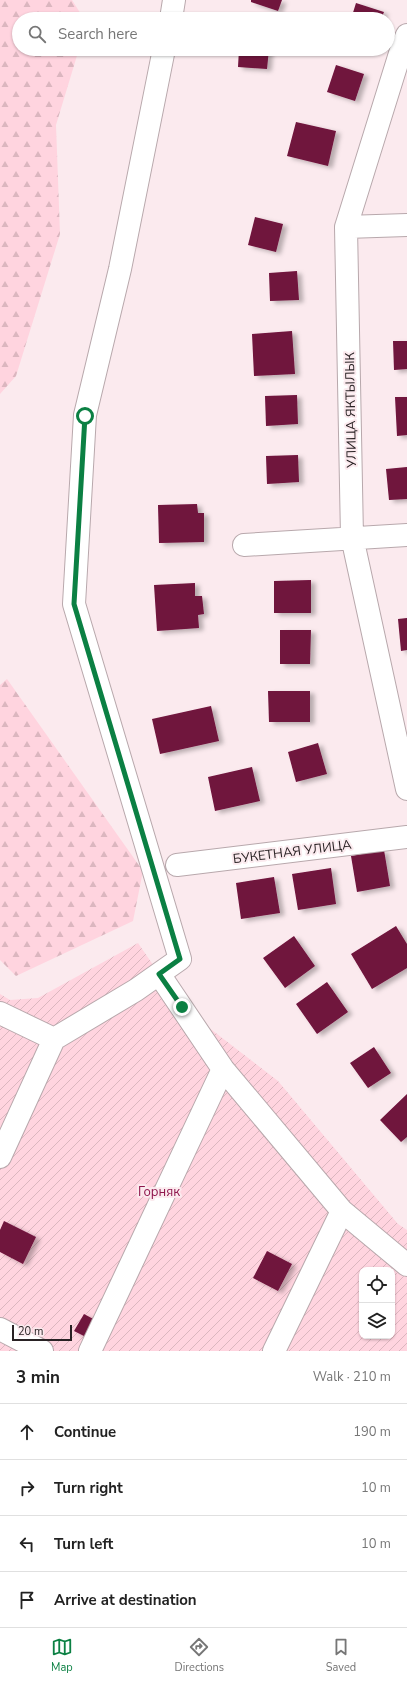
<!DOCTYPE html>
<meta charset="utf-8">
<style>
body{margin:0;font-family:"Nunito Sans",sans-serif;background:#f6f6f6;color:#222}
.controls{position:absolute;right:12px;bottom:12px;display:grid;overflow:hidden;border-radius:8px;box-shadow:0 1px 3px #0004}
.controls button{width:36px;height:36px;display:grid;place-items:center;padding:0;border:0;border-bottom:1px solid #e0e0e0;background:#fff;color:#222;font:20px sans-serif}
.scale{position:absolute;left:12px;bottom:10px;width:60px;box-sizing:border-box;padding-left:4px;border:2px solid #292224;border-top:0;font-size:11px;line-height:14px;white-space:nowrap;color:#292224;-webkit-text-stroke:3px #fbeaee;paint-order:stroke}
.stop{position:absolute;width:12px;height:12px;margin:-9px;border:3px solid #0b8043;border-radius:50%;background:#fff}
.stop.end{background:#0b8043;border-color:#fff;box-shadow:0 1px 4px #0008}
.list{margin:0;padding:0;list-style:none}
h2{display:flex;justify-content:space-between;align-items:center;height:52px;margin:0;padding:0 16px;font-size:17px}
h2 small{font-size:13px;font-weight:400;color:#767676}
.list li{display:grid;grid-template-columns:26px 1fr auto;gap:12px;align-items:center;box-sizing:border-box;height:56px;padding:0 16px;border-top:1px solid #e0e0e0}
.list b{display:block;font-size:15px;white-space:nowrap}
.list em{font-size:13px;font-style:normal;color:#767676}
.icon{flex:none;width:22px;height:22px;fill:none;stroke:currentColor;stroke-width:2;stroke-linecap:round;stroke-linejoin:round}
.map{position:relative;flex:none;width:407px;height:1351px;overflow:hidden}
.search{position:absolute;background:#fff;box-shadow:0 1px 3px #0004;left:12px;right:12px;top:12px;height:44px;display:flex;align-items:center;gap:10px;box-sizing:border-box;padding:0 14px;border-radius:22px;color:#767676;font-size:15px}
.sheet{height:276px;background:#fff}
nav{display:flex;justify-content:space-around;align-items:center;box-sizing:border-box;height:56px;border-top:1px solid #e0e0e0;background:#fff;font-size:11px;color:#767676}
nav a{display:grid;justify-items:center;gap:2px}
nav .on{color:#0b8043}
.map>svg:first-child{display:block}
.forest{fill:url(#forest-firs)}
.garden{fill:url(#garden-furrows);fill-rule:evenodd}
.building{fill:#70133c;filter:url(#shadow)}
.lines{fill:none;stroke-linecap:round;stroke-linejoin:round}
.minor-casing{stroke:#b8a8ac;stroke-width:24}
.minor{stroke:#fff;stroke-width:22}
.route{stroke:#0b8043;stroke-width:5}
.labels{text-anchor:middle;stroke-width:4;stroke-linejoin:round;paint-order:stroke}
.street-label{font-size:13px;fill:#292224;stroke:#fbeaee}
.park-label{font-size:13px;fill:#8f164d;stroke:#fbeaee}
</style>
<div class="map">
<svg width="407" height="1351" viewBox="0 0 407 1351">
<defs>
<pattern id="forest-firs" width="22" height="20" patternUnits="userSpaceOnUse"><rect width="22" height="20" fill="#ffd4df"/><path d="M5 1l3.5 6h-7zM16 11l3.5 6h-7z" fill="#dbb6bf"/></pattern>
<pattern id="garden-furrows" width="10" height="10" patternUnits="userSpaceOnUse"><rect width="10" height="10" fill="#ffd4df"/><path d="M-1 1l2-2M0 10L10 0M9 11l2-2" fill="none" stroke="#dbb6bf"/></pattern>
<filter id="shadow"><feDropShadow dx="4.5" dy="2.5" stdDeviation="2" flood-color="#0004"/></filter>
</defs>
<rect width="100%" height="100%" fill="#fbeaee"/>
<path class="forest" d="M0 0H72L84 19H19V49H79L56 125 60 234 16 376 0 394Z
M7 679 143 871 133 921 16 976 0 960V685Z"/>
<path class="garden" d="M138 943 182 1007 278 1081 398 1224 407 1230V1351H0V994L10 1000 38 998ZM362 1270H392V1336H362Z"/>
<path class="building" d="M251 0H282L278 11 251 2Z
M356 3 384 12 381 19H351Z
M239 49H269L267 69 238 67Z
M336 65 364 74 355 101 327 92Z
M296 122 336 131 328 166 287 156Z
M255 217 283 224 276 252 248 245Z
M297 271 299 300 270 301 269 273Z
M292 331 295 374 254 376 252 334Z
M393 341H407V369L394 370Z
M297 395 298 424 266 426 265 396Z
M395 397H407V435L397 436Z
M298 455 299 482 267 484 266 456Z
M407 467V499L389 500 386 469Z
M197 504 198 513H204V542L159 543 158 505Z
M311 580V613H274V581Z
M195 583V596H202L204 614 198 615 199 628 157 631 154 585Z
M407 618V650L401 651 398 619Z
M280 630H311L310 664H280Z
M268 691H310V722H269Z
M211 706 219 741 160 754 152 719Z
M318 743 327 774 296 782 288 752Z
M252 767 260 801 215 811 208 777Z
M384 850 390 886 357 892 351 856Z
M331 868 336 904 298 910 292 874Z
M274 877 280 913 241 919 236 883Z
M396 926 407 944V968L372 989 351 954Z
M294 936 315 966 285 988 263 958Z
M327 982 348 1012 317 1034 296 1004Z
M374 1047 391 1073 368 1088 350 1063Z
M407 1094V1137L401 1142 380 1120Z
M4 1221 36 1237 23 1264 0 1252V1230Z
M267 1251 292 1264 278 1291 253 1278Z
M84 1314 97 1321 88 1338 74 1331Z"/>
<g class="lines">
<g class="minor-casing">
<path id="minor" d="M171 19 174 0
M407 35 402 47 346 227 352 537 407 789
M346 227 407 225
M244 545 407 535
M177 865 407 837
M159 974 223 1069 342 1211 407 1265
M0 1013 54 1039 136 990 180 959 74 604 85 415 120 269 164 49
M0 1157 54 1039
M0 1329 42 1351
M90 1351 223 1069
M274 1351 342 1211"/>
</g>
<use href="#minor" class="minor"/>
</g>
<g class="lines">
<path class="route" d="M85 416 74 604 180 959 159 974 182 1007"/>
</g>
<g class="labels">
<g class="street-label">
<text transform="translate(350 410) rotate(-91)" y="5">УЛИЦА ЯКТЫЛЫК</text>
<text transform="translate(292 851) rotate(-7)" y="5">БУКЕТНАЯ УЛИЦА</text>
</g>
<g class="park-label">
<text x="159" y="1196">Горняк</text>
</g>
</g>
</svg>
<div class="controls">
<button><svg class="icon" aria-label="locate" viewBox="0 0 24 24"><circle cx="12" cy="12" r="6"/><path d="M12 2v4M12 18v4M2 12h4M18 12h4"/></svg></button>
<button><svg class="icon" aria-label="layers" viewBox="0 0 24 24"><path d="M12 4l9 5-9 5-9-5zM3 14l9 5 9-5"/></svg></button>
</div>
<div class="scale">20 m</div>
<div class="stop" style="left:85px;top:416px"></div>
<div class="stop end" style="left:182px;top:1007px"></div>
<div class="search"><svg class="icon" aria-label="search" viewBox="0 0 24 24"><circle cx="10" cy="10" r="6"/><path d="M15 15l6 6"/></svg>Search here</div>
</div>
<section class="sheet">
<h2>3 min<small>Walk · 210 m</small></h2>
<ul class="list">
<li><svg class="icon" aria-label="ahead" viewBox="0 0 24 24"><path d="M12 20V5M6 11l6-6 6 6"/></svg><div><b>Continue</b></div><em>190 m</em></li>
<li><svg class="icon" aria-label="right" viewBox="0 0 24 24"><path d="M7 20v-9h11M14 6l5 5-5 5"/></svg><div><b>Turn right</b></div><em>10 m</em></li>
<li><svg class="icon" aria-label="left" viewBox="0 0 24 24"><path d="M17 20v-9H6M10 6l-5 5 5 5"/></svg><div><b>Turn left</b></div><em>10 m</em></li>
<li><svg class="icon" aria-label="arrive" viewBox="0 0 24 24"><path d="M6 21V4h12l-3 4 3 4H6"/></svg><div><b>Arrive at destination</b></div></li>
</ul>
</section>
<nav>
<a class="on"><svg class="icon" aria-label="map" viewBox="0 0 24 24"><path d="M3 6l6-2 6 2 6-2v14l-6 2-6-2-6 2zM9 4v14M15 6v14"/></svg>Map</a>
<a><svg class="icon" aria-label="directions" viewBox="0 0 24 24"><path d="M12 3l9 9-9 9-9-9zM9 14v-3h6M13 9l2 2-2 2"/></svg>Directions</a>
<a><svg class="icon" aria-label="saved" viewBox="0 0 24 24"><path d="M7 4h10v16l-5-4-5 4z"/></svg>Saved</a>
</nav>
